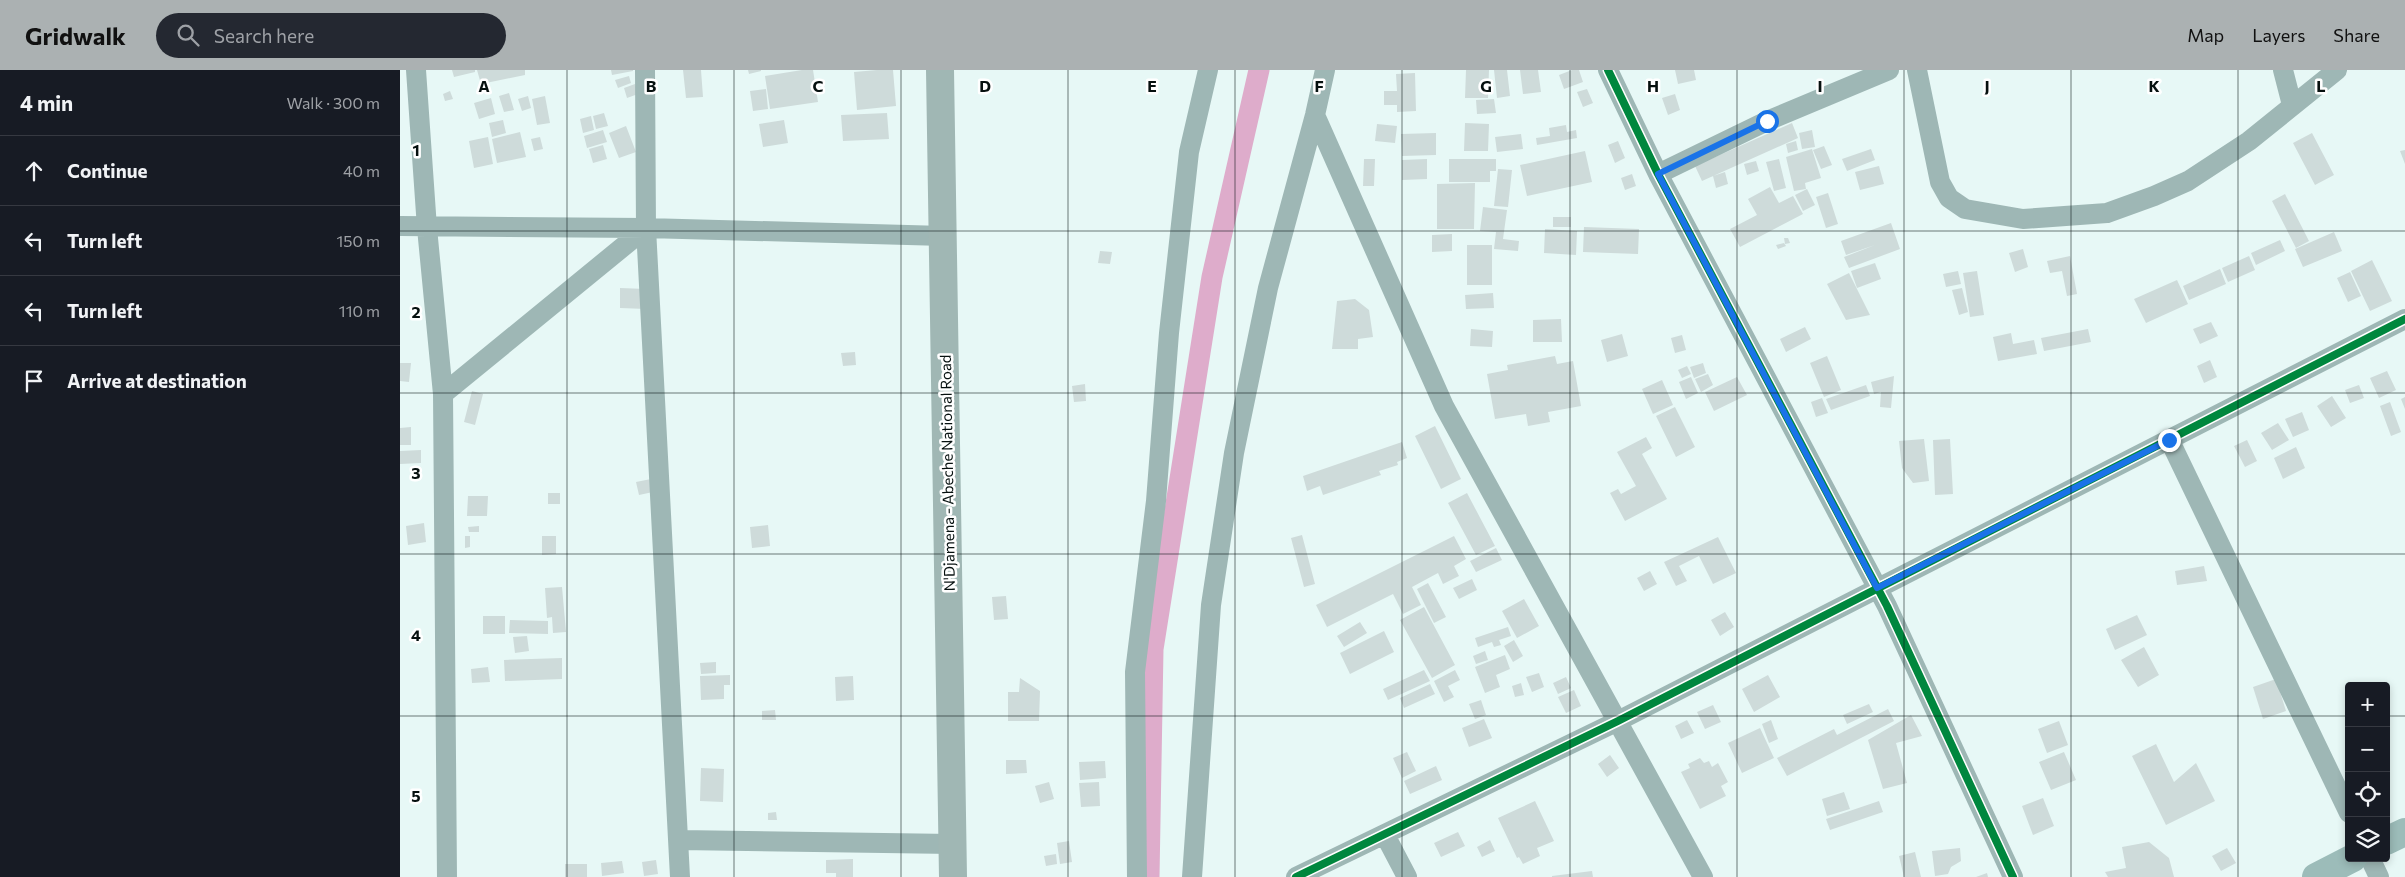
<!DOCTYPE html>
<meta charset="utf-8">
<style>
body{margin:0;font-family:Commissioner,sans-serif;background:#242831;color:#f1f3f6}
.controls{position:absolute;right:15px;bottom:15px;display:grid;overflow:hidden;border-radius:5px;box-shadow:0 2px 8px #0003}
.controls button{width:45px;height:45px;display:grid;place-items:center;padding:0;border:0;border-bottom:1px solid #363941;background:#171b24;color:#f1f3f6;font:25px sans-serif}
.stop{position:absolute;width:15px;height:15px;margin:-11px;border:4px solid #1a73e8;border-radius:50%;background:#fff}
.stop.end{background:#1a73e8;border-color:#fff;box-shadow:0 1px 5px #0008}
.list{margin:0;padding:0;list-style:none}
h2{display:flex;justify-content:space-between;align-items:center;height:65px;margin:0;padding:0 20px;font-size:21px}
h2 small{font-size:16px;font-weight:400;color:#9ea1a6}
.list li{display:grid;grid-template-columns:32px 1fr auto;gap:15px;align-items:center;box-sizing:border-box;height:70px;padding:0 20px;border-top:1px solid #363941}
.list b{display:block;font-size:19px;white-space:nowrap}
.list em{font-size:16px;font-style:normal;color:#9ea1a6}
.icon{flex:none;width:28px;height:28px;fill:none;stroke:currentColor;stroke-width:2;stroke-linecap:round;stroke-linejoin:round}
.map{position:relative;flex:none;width:2005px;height:807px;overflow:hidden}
header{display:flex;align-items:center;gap:30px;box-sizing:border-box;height:70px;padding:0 25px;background:#abb1b2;color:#111}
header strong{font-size:24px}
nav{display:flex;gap:28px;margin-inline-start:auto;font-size:18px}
.search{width:350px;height:45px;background:#242831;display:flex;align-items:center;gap:12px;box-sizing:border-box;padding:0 18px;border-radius:28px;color:#9ea1a6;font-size:19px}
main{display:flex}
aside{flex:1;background:#171b24}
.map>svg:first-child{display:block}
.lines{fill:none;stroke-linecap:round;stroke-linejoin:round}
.canal{stroke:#deaccb;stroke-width:21}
.building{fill:#cedbda}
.street{stroke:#9eb7b5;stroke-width:20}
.secondary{stroke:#9cbcb9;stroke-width:28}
.highway{stroke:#a0b7b4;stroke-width:28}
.cycleway-casing{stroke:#fff;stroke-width:11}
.cycleway{stroke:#00873e;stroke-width:8}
.route{stroke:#1a73e8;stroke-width:6}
.grid{fill:none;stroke:#06100f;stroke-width:1;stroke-opacity:0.55}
.labels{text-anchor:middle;stroke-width:5;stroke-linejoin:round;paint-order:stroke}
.street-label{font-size:15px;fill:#06100f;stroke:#fff}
.grid-label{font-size:16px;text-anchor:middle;font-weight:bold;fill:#06100f;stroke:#fff;stroke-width:5;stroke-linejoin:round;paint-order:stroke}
</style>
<header>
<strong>Gridwalk</strong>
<div class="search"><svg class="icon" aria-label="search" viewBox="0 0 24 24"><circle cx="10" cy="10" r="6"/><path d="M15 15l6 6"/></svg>Search here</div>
<nav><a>Map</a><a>Layers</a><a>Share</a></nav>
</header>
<main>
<aside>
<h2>4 min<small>Walk · 300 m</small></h2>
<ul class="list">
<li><svg class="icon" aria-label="ahead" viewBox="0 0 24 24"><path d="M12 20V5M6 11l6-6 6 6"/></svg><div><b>Continue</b></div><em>40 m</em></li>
<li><svg class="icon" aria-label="left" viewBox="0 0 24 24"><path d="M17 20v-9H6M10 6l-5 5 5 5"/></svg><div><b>Turn left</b></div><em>150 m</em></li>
<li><svg class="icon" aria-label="left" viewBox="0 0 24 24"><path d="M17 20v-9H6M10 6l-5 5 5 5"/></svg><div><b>Turn left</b></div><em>110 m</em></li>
<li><svg class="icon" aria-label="arrive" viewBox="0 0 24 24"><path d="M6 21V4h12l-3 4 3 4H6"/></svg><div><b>Arrive at destination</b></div></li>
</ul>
</aside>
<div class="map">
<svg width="2005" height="807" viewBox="0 0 2005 807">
<rect width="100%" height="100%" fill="#e7f8f6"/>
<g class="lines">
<path class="canal" d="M749 807 753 579 812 207 859 0"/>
</g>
<path class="building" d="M52 0H75V2L54 7Z
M77 0H125V5L81 14Z
M211 0H233V1L212 5Z
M283 0H301L303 27 286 28Z
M348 0H361V1L349 4Z
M402 0H413L418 32 370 39 365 6Z
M477 0H493L496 36 457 40 454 2Z
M1066 0H1089L1088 28H1065Z
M1094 0H1107L1110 26 1097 28Z
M1120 0H1138L1141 22 1123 24Z
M1172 0H1179L1183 12 1164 19 1159 5Z
M1275 0H1294L1296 10 1278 14Z
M1015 3 1016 41 997 42V35H984V21H997L996 4Z
M229 6 231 13 218 18 215 10Z
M235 14 238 24 227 28 224 18Z
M366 19 368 39 353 41 350 21Z
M1187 19 1193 33 1183 37 1177 22Z
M50 21 53 29 45 31 43 24Z
M109 23 114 40 104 42 99 26Z
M1275 24 1280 40 1268 45 1262 28Z
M128 26 131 38 122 41 118 29Z
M145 26 150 53 137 55 132 29Z
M91 28 95 44 79 49 74 33Z
M1094 29 1096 43 1077 44 1076 30Z
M204 43 208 56 196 59 193 46Z
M487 43 489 69 443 71 441 45Z
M191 46 194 60 183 63 180 49Z
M103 50 106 63 92 67 89 53Z
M384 50 388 73 363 77 359 54Z
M1065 53 1089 54 1088 81H1064Z
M1392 53 1398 68 1302 111 1295 96Z
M977 54 997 56 995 73 975 71Z
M1166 55 1167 62 1176 60 1177 68 1137 75 1136 68 1150 66 1149 58Z
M226 56 236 82 219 88 209 63Z
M203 60 207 72 187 78 184 66Z
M1412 60 1415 77 1402 79 1399 63Z
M120 62 126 87 97 93 92 69Z
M1036 63V85L1002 86 1001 64Z
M1912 63 1934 105 1915 115 1893 73Z
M1121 64 1123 79 1097 82 1095 67Z
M88 67 93 94 74 98 69 71Z
M140 67 143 79 134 81 131 69Z
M1218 71 1225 88 1215 93 1208 75Z
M1396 71 1398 80 1388 83 1386 74Z
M203 75 207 89 193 93 189 79Z
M1424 76 1432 95 1421 99 1413 80Z
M1412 79 1421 108 1405 113 1406 119 1394 121 1386 87Z
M1471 79 1475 90 1447 101 1442 89Z
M2005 80V94L2000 81Z
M1185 81 1192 112 1127 126 1120 95Z
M964 89H975L974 116H963Z
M1027 89V109L1002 110V90Z
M1049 89H1096V101H1090V112H1049Z
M1379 89 1386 118 1374 121 1366 92Z
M1356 91 1359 101 1347 105 1344 94Z
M1479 96 1484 114 1460 120 1455 102Z
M1098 99 1112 100 1108 137 1094 136Z
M1325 102 1328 114 1316 118 1313 106Z
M1232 104 1236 116 1225 120 1221 108Z
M1075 113 1074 159H1037V114Z
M1370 117 1379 133 1393 126 1403 144 1340 177 1330 159 1357 145 1348 129Z
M1407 119 1415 135 1403 141 1395 125Z
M1428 123 1438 154 1426 158 1416 127Z
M1885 124 1909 171 1896 178 1872 131Z
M1083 137 1107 140 1103 169 1119 171 1118 181 1094 179 1096 162 1080 161Z
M1153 147H1171V157H1153Z
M1491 153 1500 179 1449 198 1444 187 1475 175 1446 185 1441 171Z
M1184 157 1239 159 1238 184 1183 182Z
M1145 159 1177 161 1176 185 1144 183Z
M1934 162 1942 181 1903 197 1895 179Z
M1052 164V181L1032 182V165Z
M1384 168H1388L1390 173 1385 174Z
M1880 170 1885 181 1856 195 1851 183Z
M1384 173 1386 176 1378 179 1376 175Z
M1067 175H1092V215H1067Z
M1623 179 1628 197 1615 202 1609 183Z
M700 181 712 182 710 194 698 193Z
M1670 186 1677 224 1667 226 1662 201 1650 203 1647 191Z
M1849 186 1855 200 1828 212 1822 198Z
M1972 190 1992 231 1970 241 1951 201Z
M1475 193 1481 209 1457 218 1451 201Z
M1820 199 1826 214 1789 230 1783 216Z
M1558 201 1561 214 1546 217 1543 204Z
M1577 201 1584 245 1570 247 1563 203Z
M1950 202 1961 226 1948 232 1937 208Z
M1449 203 1470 245 1446 250 1427 214Z
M1777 210 1788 234 1746 253 1734 229Z
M220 218 246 219V239L220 238Z
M1562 218 1568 242 1559 245 1552 220Z
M1093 223 1094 238 1066 239 1065 225Z
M955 229 969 240 973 267 958 269V279H932L937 231Z
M1161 249 1162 272H1133V250Z
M1811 252 1818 266 1800 274 1793 259Z
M1405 257 1411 269 1386 282 1380 269Z
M1071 259 1093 261 1092 277 1070 276Z
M1688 259 1691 272 1644 281 1641 268Z
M1611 263 1613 274 1634 270 1637 284 1598 291 1593 267Z
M1222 264 1228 286 1207 292 1201 270Z
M1282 265 1286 280 1275 283 1271 268Z
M455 282 456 295 443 296 441 283Z
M1155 286 1157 294 1173 291 1181 336 1148 342 1150 352 1128 356 1126 344 1095 349 1087 304 1108 300 1107 295Z
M1427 286 1441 320 1424 327 1410 293Z
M1810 290 1817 307 1804 313 1797 296Z
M0 293H11L9 312 0 311Z
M1303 293 1306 303 1294 308 1290 297Z
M1287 296 1291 304 1282 308 1278 300Z
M1987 301 1996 320 1979 328 1970 308Z
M1308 304 1313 315 1301 322 1295 309Z
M1494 306 1491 338 1480 337 1481 322 1474 324 1471 312Z
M1291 307 1298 323 1286 329 1279 312Z
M1337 307 1347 325 1314 341 1305 322Z
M1262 310 1273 335 1253 344 1242 319Z
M685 314 686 331 674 332 672 316Z
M1466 315 1470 326 1431 340 1426 329Z
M1959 315 1964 328 1950 333 1945 320Z
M72 321 83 324 75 355 64 352Z
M1932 326 1946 348 1931 357 1917 336Z
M2005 327V339L2001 329Z
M1422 328 1428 343 1416 347 1411 332Z
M1990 332 2001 362 1991 366 1980 336Z
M1275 337 1295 377 1276 387 1256 346Z
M1902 342 1909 360 1893 367 1885 349Z
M1878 353 1889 370 1872 380 1861 363Z
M1035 356 1061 409 1041 419 1015 366Z
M11 357V375H0V358Z
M1246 367 1252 378 1242 384 1267 429 1225 451 1210 423 1218 419 1221 424 1236 416 1217 382Z
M1524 369 1529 411 1513 413 1502 398 1499 371Z
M1550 369 1553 424 1535 425 1533 370Z
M1847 370 1857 391 1845 397 1834 376Z
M1002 372 1007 388 997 392 998 395 979 401 981 405 923 425 920 416 907 421 903 406Z
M1896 377 1905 398 1883 409 1874 388Z
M21 380V393L0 394V381Z
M251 409 253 422 239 425 236 412Z
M148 423H160V434H148Z
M1067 423 1095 476 1076 485 1048 433Z
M68 426H88L87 446H67Z
M24 453 26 472 8 475 6 456Z
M368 455 370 476 352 478 350 457Z
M79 456V462H69L68 457Z
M902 465 915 514 904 517 891 468Z
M65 466H70V477L65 478Z
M142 466H156V484L142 485Z
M1054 466 1066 489 1054 496 1059 506 1043 514 1038 503 1012 517 1021 535 1003 544 993 524 927 557 916 535Z
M1318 467 1336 503 1313 514 1299 486 1279 496 1287 511 1276 516 1264 492Z
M1096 478 1102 490 1076 502 1070 491Z
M1804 496 1807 511 1777 515 1775 501Z
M1250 501 1257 514 1244 521 1237 508Z
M1072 509 1077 520 1059 529 1053 518Z
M1028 513 1046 547 1034 553 1017 519Z
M162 517 166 562 153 563 152 547 147 548 145 518Z
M606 526 608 549 594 550 592 527Z
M1124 529 1139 556 1117 568 1102 541Z
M1024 537 1055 595 1032 608 1000 550Z
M1325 542 1334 557 1320 566 1311 550Z
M1737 545 1747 565 1715 580 1706 559Z
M83 546H105V564H83Z
M110 550 148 551V564L109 563Z
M960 552 967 563 944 577 937 566Z
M1108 557 1111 566 1099 570 1101 575 1094 577 1092 572 1078 577 1075 568Z
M984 561 994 582 950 604 940 583Z
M127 566 129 581 115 583 113 567Z
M1114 570 1123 586 1113 592 1104 576Z
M1744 577 1759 605 1738 617 1721 590Z
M1085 581 1088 590 1076 594 1073 586Z
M1105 585 1110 599 1096 605 1100 617 1085 623 1075 597Z
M162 588V609L105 611 104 590Z
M316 592V603L301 604 300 593Z
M88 597 90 612 72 613 71 599Z
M1024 600 1030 611 988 630 983 619Z
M1055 600 1060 610 1048 616 1054 627 1044 632 1034 611Z
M1139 603 1144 617 1132 622 1126 607Z
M330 605V615H324V629L301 630 300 606Z
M1368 605 1380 627 1354 642 1342 619Z
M453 606 454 630 436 631 435 607Z
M1166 607 1171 618 1158 624 1153 613Z
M620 608 640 621 639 651H608V622H619Z
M1876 609 1886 641 1863 649 1853 617Z
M1121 613 1124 625 1115 627 1112 616Z
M1030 614 1035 624 1004 638 1000 628Z
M1174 620 1181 636 1166 643 1158 627Z
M1081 630 1086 645 1075 649 1069 634Z
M1469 634 1473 642 1447 654 1443 645Z
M1313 635 1321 652 1305 659 1297 642Z
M1488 639 1494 651 1387 706 1377 688 1434 659 1437 665Z
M375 640 376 650H362V641Z
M1511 645 1522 666 1496 673 1507 713 1483 719 1468 670Z
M1084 649 1092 668 1069 677 1062 658Z
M1287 650 1294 663 1281 669 1275 656Z
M1371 650 1378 669 1369 673 1362 654Z
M1659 651 1668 675 1647 683 1638 659Z
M1360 658 1374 688 1342 703 1328 673Z
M1756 674 1774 712 1796 693 1815 731 1766 755 1732 686Z
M1007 682 1016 701 1002 708 993 688Z
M1664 682 1676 710 1651 720 1639 692Z
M1210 685 1219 698 1207 707 1198 694Z
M1300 688 1304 693 1309 691 1312 697 1318 693 1328 712 1321 716 1326 726 1300 739 1281 702 1290 698 1288 694Z
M606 690H626L627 703 606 704Z
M705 691 706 708 680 710 679 692Z
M1036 696 1042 710 1010 724 1004 711Z
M301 698 324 699 323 732 300 731Z
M649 712 654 729 640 733 635 716Z
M699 712 700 736 681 737 679 713Z
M1444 722 1450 739 1427 746 1422 729Z
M1643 728 1654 756 1633 765 1622 736Z
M1135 731 1154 771 1137 778 1140 786 1123 794 1119 787 1117 788 1098 748Z
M1479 731 1483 742 1430 760 1426 749Z
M376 742 377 750H368V743Z
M1058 762 1065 776 1041 787 1034 773Z
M1090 770 1095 781 1082 787 1077 777Z
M669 771 672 792 660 794 657 773Z
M1749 772 1769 788 1774 807H1708L1705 802 1726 798 1722 777Z
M1560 778 1561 791 1551 797 1548 804 1535 806 1532 781Z
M1827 778 1836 793 1821 801 1812 786Z
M1515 782 1521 807H1504L1499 786Z
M656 784 657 794 646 796 644 786Z
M453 789V807H436V803H426V790Z
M256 790 258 804 244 806 242 792Z
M222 791 224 803 202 806 201 793Z
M165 794H187V807H165Z
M1192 801 1193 807H1152V806Z
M1587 803 1588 807H1576Z"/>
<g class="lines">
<path class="street" d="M16 0 27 158 43 324 246 158
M245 0 246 158 280 807
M1208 0 1258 104 1487 536 1613 807
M1517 0 1540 112 1549 128 1565 139 1623 149 1707 143 1754 126 1788 111 1849 71 1937 0
M1883 0 1892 35
M915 45 1044 336 1303 807
M1258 104 1367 51 1489 0
M0 156 246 158 544 166
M43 324 47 807
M1769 369 1949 743
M985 765 1007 807
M280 770 553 774
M1970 788 1979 807
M737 807 735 602 756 431 769 263 789 82 808 0
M792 807 811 535 834 383 868 218 915 45 925 0
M896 807 1218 651 2005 249"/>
<path class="secondary" d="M1986 771 2005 762
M1916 807 1953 788"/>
<path class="highway" d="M540 0 553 807"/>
<g class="cycleway-casing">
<path id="cycleway" d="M1208 0 1258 104 1487 536 1613 807
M896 807 1218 651 2005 249"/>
</g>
<use href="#cycleway" class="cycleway"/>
</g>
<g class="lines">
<path class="route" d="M1367 51 1258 104 1477 518 1769 370"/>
</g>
<path class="grid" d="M167 0V807M334 0V807M501 0V807M668 0V807M835 0V807M1002 0V807M1170 0V807M1337 0V807M1504 0V807M1671 0V807M1838 0V807M0 161H2005M0 323H2005M0 484H2005M0 646H1949M1986 646H2005"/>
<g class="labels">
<g class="street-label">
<text transform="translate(548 403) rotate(-91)" y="5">N'Djamena - Abeche National Road</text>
</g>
</g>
<g class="grid-label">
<text x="84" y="22">A</text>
<text x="251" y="22">B</text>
<text x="418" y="22">C</text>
<text x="585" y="22">D</text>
<text x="752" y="22">E</text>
<text x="919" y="22">F</text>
<text x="1086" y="22">G</text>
<text x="1253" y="22">H</text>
<text x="1420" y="22">I</text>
<text x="1587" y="22">J</text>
<text x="1754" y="22">K</text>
<text x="1921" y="22">L</text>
<text x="16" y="86">1</text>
<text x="16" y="248">2</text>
<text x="16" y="409">3</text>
<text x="16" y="571">4</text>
<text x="16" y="732">5</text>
</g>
</svg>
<div class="controls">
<button>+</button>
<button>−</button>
<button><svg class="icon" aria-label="locate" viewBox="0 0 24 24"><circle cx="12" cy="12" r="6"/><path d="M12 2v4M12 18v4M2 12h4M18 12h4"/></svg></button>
<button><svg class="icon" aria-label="layers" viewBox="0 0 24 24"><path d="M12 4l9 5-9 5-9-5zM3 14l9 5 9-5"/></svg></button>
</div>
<div class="stop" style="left:1367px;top:51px"></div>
<div class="stop end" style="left:1769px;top:370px"></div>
</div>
</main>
